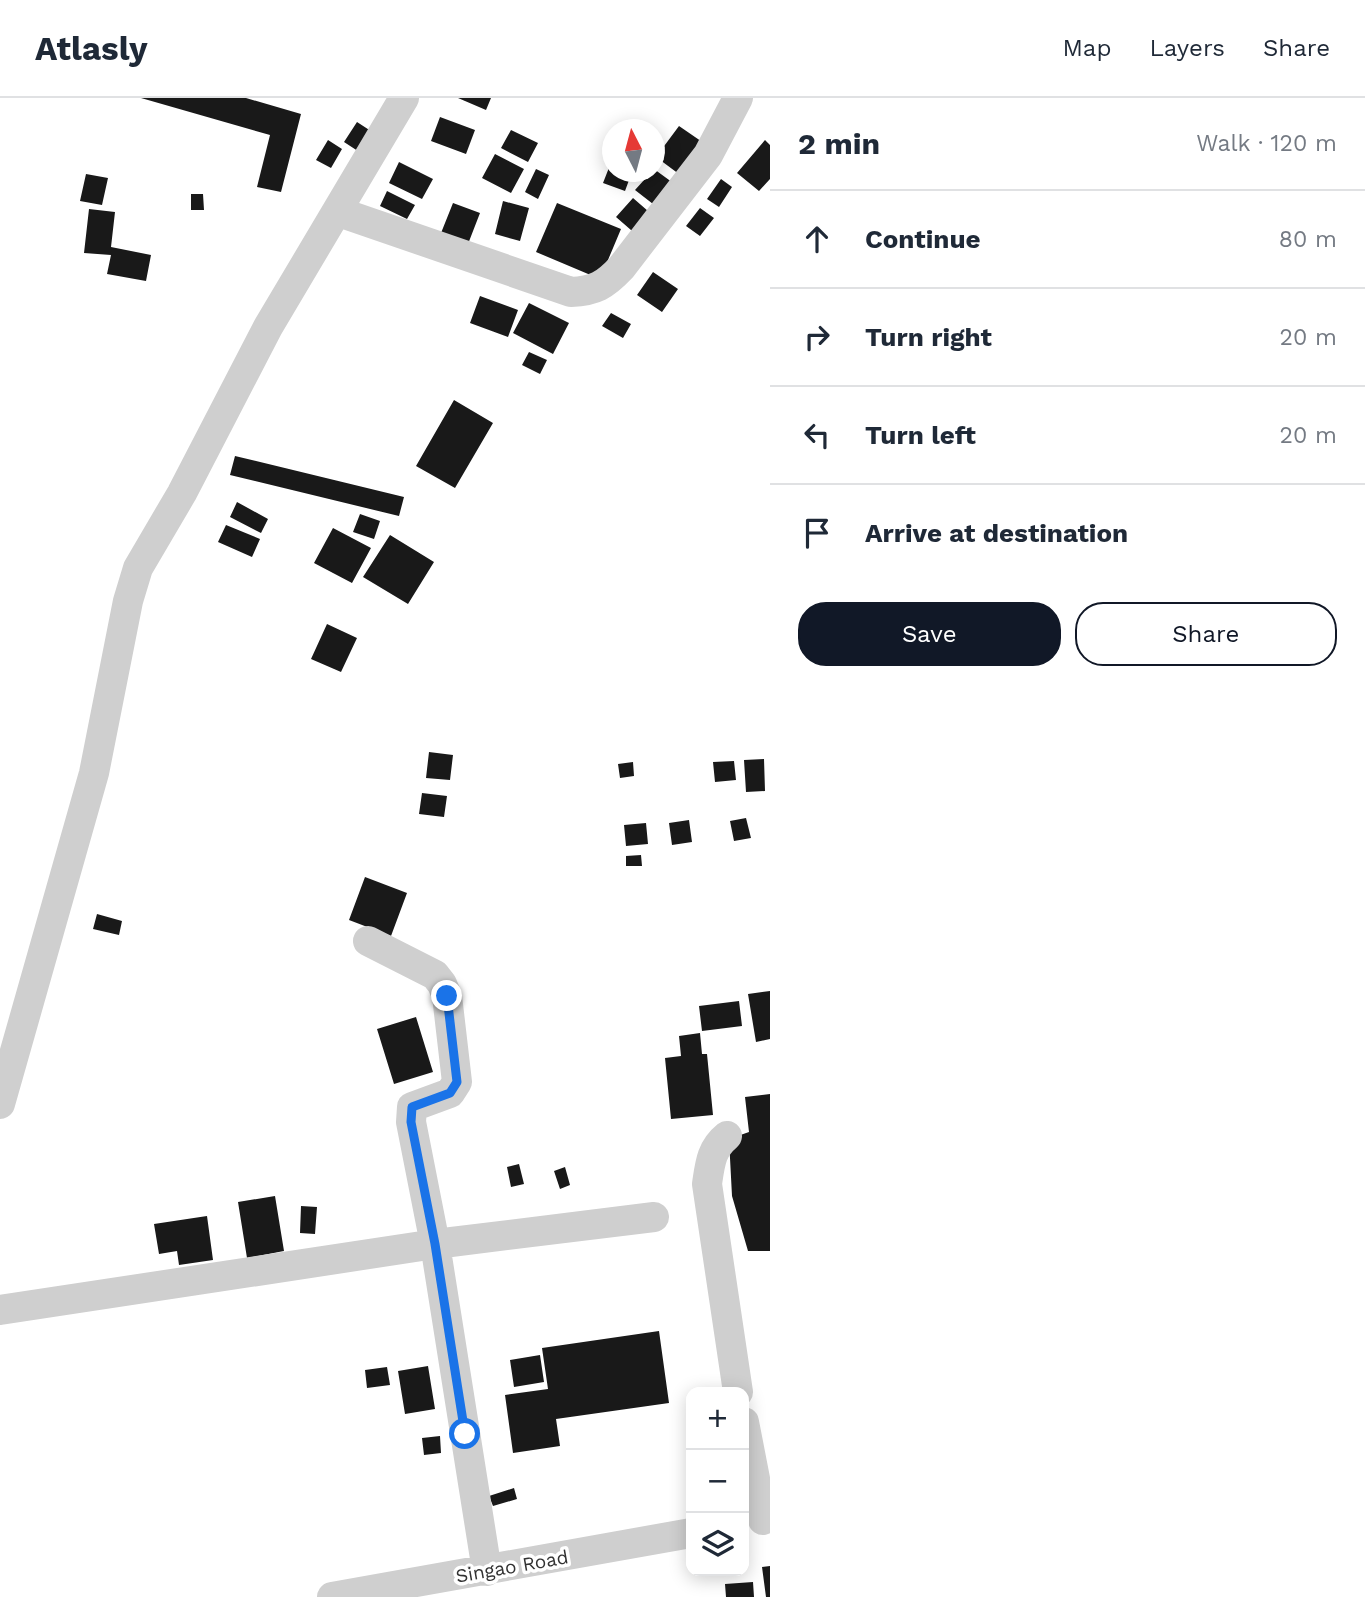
<!DOCTYPE html>
<meta charset="utf-8">
<style>
body{margin:0;font-family:"Work Sans",sans-serif;background:#f2f2f3;color:#1f2937}
.controls{position:absolute;right:21px;bottom:21px;display:grid;overflow:hidden;border-radius:14px;box-shadow:0 4px 18px #0003}
.controls button{width:63px;height:63px;display:grid;place-items:center;padding:0;border:0;border-bottom:2px solid #e0e1e3;background:#fff;color:#1f2937;font:35px sans-serif}
.compass{position:absolute;left:602px;top:21px;width:63px;height:63px;border-radius:50%;background:#fff;box-shadow:0 4px 18px #0003;rotate:354deg}
.stop{position:absolute;width:21px;height:21px;margin:-16px;border:5px solid #1a73e8;border-radius:50%;background:#fff}
.stop.end{background:#1a73e8;border-color:#fff;box-shadow:0 2px 7px #0008}
.list{margin:0;padding:0;list-style:none}
h2{display:flex;justify-content:space-between;align-items:center;height:91px;margin:0;padding:0 28px;font-size:30px}
h2 small{font-size:23px;font-weight:400;color:#747a83}
.list li{display:grid;grid-template-columns:46px 1fr auto;gap:21px;align-items:center;box-sizing:border-box;height:98px;padding:0 28px;border-top:2px solid #e0e1e3}
.list b{display:block;font-size:26px;white-space:nowrap}
.list em{font-size:23px;font-style:normal;color:#747a83}
.actions{display:flex;gap:14px;padding:21px 28px}
.actions a{flex:1;padding:16px 0;border:2px solid #111827;border-radius:28px;text-align:center;font-size:24px;color:#111827}
.actions .main{background:#111827;color:#fff}
.icon{flex:none;width:38px;height:38px;fill:none;stroke:currentColor;stroke-width:2;stroke-linecap:round;stroke-linejoin:round}
.map{position:relative;flex:none;width:770px;height:1499px;overflow:hidden}
header{display:flex;align-items:center;gap:42px;box-sizing:border-box;height:98px;padding:0 35px;background:#fff;border-bottom:2px solid #e0e1e3}
header strong{font-size:33px}
nav{display:flex;gap:38px;margin-inline-start:auto;font-size:24px}
main{display:flex}
aside{flex:1;background:#fff}
.map>svg:first-child{display:block}
.building{fill:#191919}
.lines{fill:none;stroke-linecap:round;stroke-linejoin:round}
.minor{stroke:#cfcfcf;stroke-width:30}
.route{stroke:#1a73e8;stroke-width:9}
.labels{text-anchor:middle;stroke-width:7;stroke-linejoin:round;paint-order:stroke}
.street-label{font-size:19px;fill:#323232;stroke:#fff}
</style>
<header>
<strong>Atlasly</strong>
<nav><a>Map</a><a>Layers</a><a>Share</a></nav>
</header>
<main>
<div class="map">
<svg width="770" height="1499" viewBox="0 0 770 1499">
<rect width="100%" height="100%" fill="#fff"/>
<path class="building" d="M141 0H246L301 16 281 94 257 89 270 37Z
M458 0H491L486 12Z
M440 19 475 32 466 56 431 43Z
M357 24 377 37 364 57 344 44Z
M679 28 711 50 687 82 656 59Z
M511 32 538 45 528 64 501 50Z
M328 42 342 51 331 70 316 62Z
M765 42 770 47V81L759 93 737 75Z
M495 56 524 71 511 95 482 80Z
M612 62V74H632L625 93 603 85Z
M399 64 433 81 422 101 389 85Z
M536 71 549 77 538 101 525 94Z
M654 71 680 90 662 113 635 92Z
M86 76 108 80 102 107 80 103Z
M721 81 732 89 719 109 707 101Z
M387 93 415 107 407 121 380 108Z
M191 96H203L204 112H191Z
M633 100 656 120 639 139 616 119Z
M503 103 529 110 520 143 495 136Z
M453 105 480 115 468 146 441 135Z
M557 105 621 131 600 181 536 154Z
M700 110 714 120 700 138 686 128Z
M89 111 115 114 111 149 151 157 146 183 107 176 111 157 84 155Z
M653 174 678 191 662 214 637 197Z
M480 198 518 212 508 239 470 225Z
M529 205 569 225 553 256 513 235Z
M611 215 631 226 623 240 602 228Z
M529 254 547 262 540 276 522 267Z
M454 302 493 325 455 390 416 368Z
M235 358 404 399 399 418 230 377Z
M237 404 268 421 261 435 230 419Z
M360 416 380 423 374 441 353 434Z
M226 427 260 441 252 459 218 444Z
M333 430 371 450 352 485 314 465Z
M390 437 434 464 408 506 363 479Z
M327 526 357 540 341 574 311 561Z
M429 654 453 657 450 682 426 680Z
M764 661 765 693 746 694 744 662Z
M734 663 736 682 715 684 713 664Z
M633 664 634 678 620 680 618 666Z
M422 695 447 698 444 719 419 716Z
M746 720 751 740 734 743 730 723Z
M689 722 692 744 672 747 669 725Z
M646 725 648 746 626 748 624 727Z
M641 757 642 768H626V758Z
M365 779 407 795 391 838 349 822Z
M97 816 122 823 119 837 93 831Z
M770 893V941L756 944 748 896Z
M739 903 742 928 702 933 699 908Z
M416 919 433 974 394 986 377 931Z
M700 935 702 956H707L713 1017 671 1021 665 960 681 958 679 938Z
M770 996V1153H748L732 1098 729 1041 749 1034 745 999Z
M519 1066 524 1086 511 1089 507 1069Z
M565 1069 570 1087 560 1091 554 1073Z
M275 1098 284 1153 247 1160 238 1104Z
M301 1108 317 1109 315 1136 300 1135Z
M207 1118 213 1162 179 1167 177 1153 159 1156 154 1126Z
M659 1233 669 1305 556 1321 560 1348 513 1355 505 1297 548 1291 542 1250Z
M540 1257 544 1284 514 1289 510 1262Z
M428 1268 435 1311 405 1316 398 1273Z
M387 1269 390 1287 367 1290 365 1272Z
M440 1338 441 1355 424 1357 422 1340Z
M514 1390 517 1401 493 1408 489 1398Z
M770 1468V1499H766L762 1469Z
M753 1484 754 1499H726L725 1486Z"/>
<g class="lines">
<path class="minor" d="M339 114 571 194C595 193 605 187 621 170L708 57 738 0
M368 843 435 877 442 886 447 898 457 984 450 995 412 1009 411 1024 435 1146 487 1473
M0 1006 94 675 128 503 138 470 182 395 268 229 404 0
M727 1038C711 1051 710 1066 707 1086L738 1294
M0 1212 435 1146 654 1119
M744 1324 763 1422
M332 1499 691 1435"/>
</g>
<g class="lines">
<path class="route" d="M447 898 457 984 450 995 412 1009 411 1024 435 1146 465 1336"/>
</g>
<g class="labels">
<g class="street-label">
<text transform="translate(512 1468) rotate(-10)" y="7">Singao Road</text>
</g>
</g>
</svg>
<div class="controls">
<button>+</button>
<button>−</button>
<button><svg class="icon" aria-label="layers" viewBox="0 0 24 24"><path d="M12 4l9 5-9 5-9-5zM3 14l9 5 9-5"/></svg></button>
</div>
<svg class="compass" viewBox="-18 -18 36 36"><path d="M0-13l5 13h-10z" fill="#e53935"/><path d="M0 13l5-13h-10z" fill="#747a83"/></svg>
<div class="stop" style="left:465px;top:1336px"></div>
<div class="stop end" style="left:447px;top:898px"></div>
</div>
<aside>
<h2>2 min<small>Walk · 120 m</small></h2>
<ul class="list">
<li><svg class="icon" aria-label="ahead" viewBox="0 0 24 24"><path d="M12 20V5M6 11l6-6 6 6"/></svg><div><b>Continue</b></div><em>80 m</em></li>
<li><svg class="icon" aria-label="right" viewBox="0 0 24 24"><path d="M7 20v-9h11M14 6l5 5-5 5"/></svg><div><b>Turn right</b></div><em>20 m</em></li>
<li><svg class="icon" aria-label="left" viewBox="0 0 24 24"><path d="M17 20v-9H6M10 6l-5 5 5 5"/></svg><div><b>Turn left</b></div><em>20 m</em></li>
<li><svg class="icon" aria-label="arrive" viewBox="0 0 24 24"><path d="M6 21V4h12l-3 4 3 4H6"/></svg><div><b>Arrive at destination</b></div></li>
</ul>
<div class="actions"><a class="main">Save</a><a>Share</a></div>
</aside>
</main>
